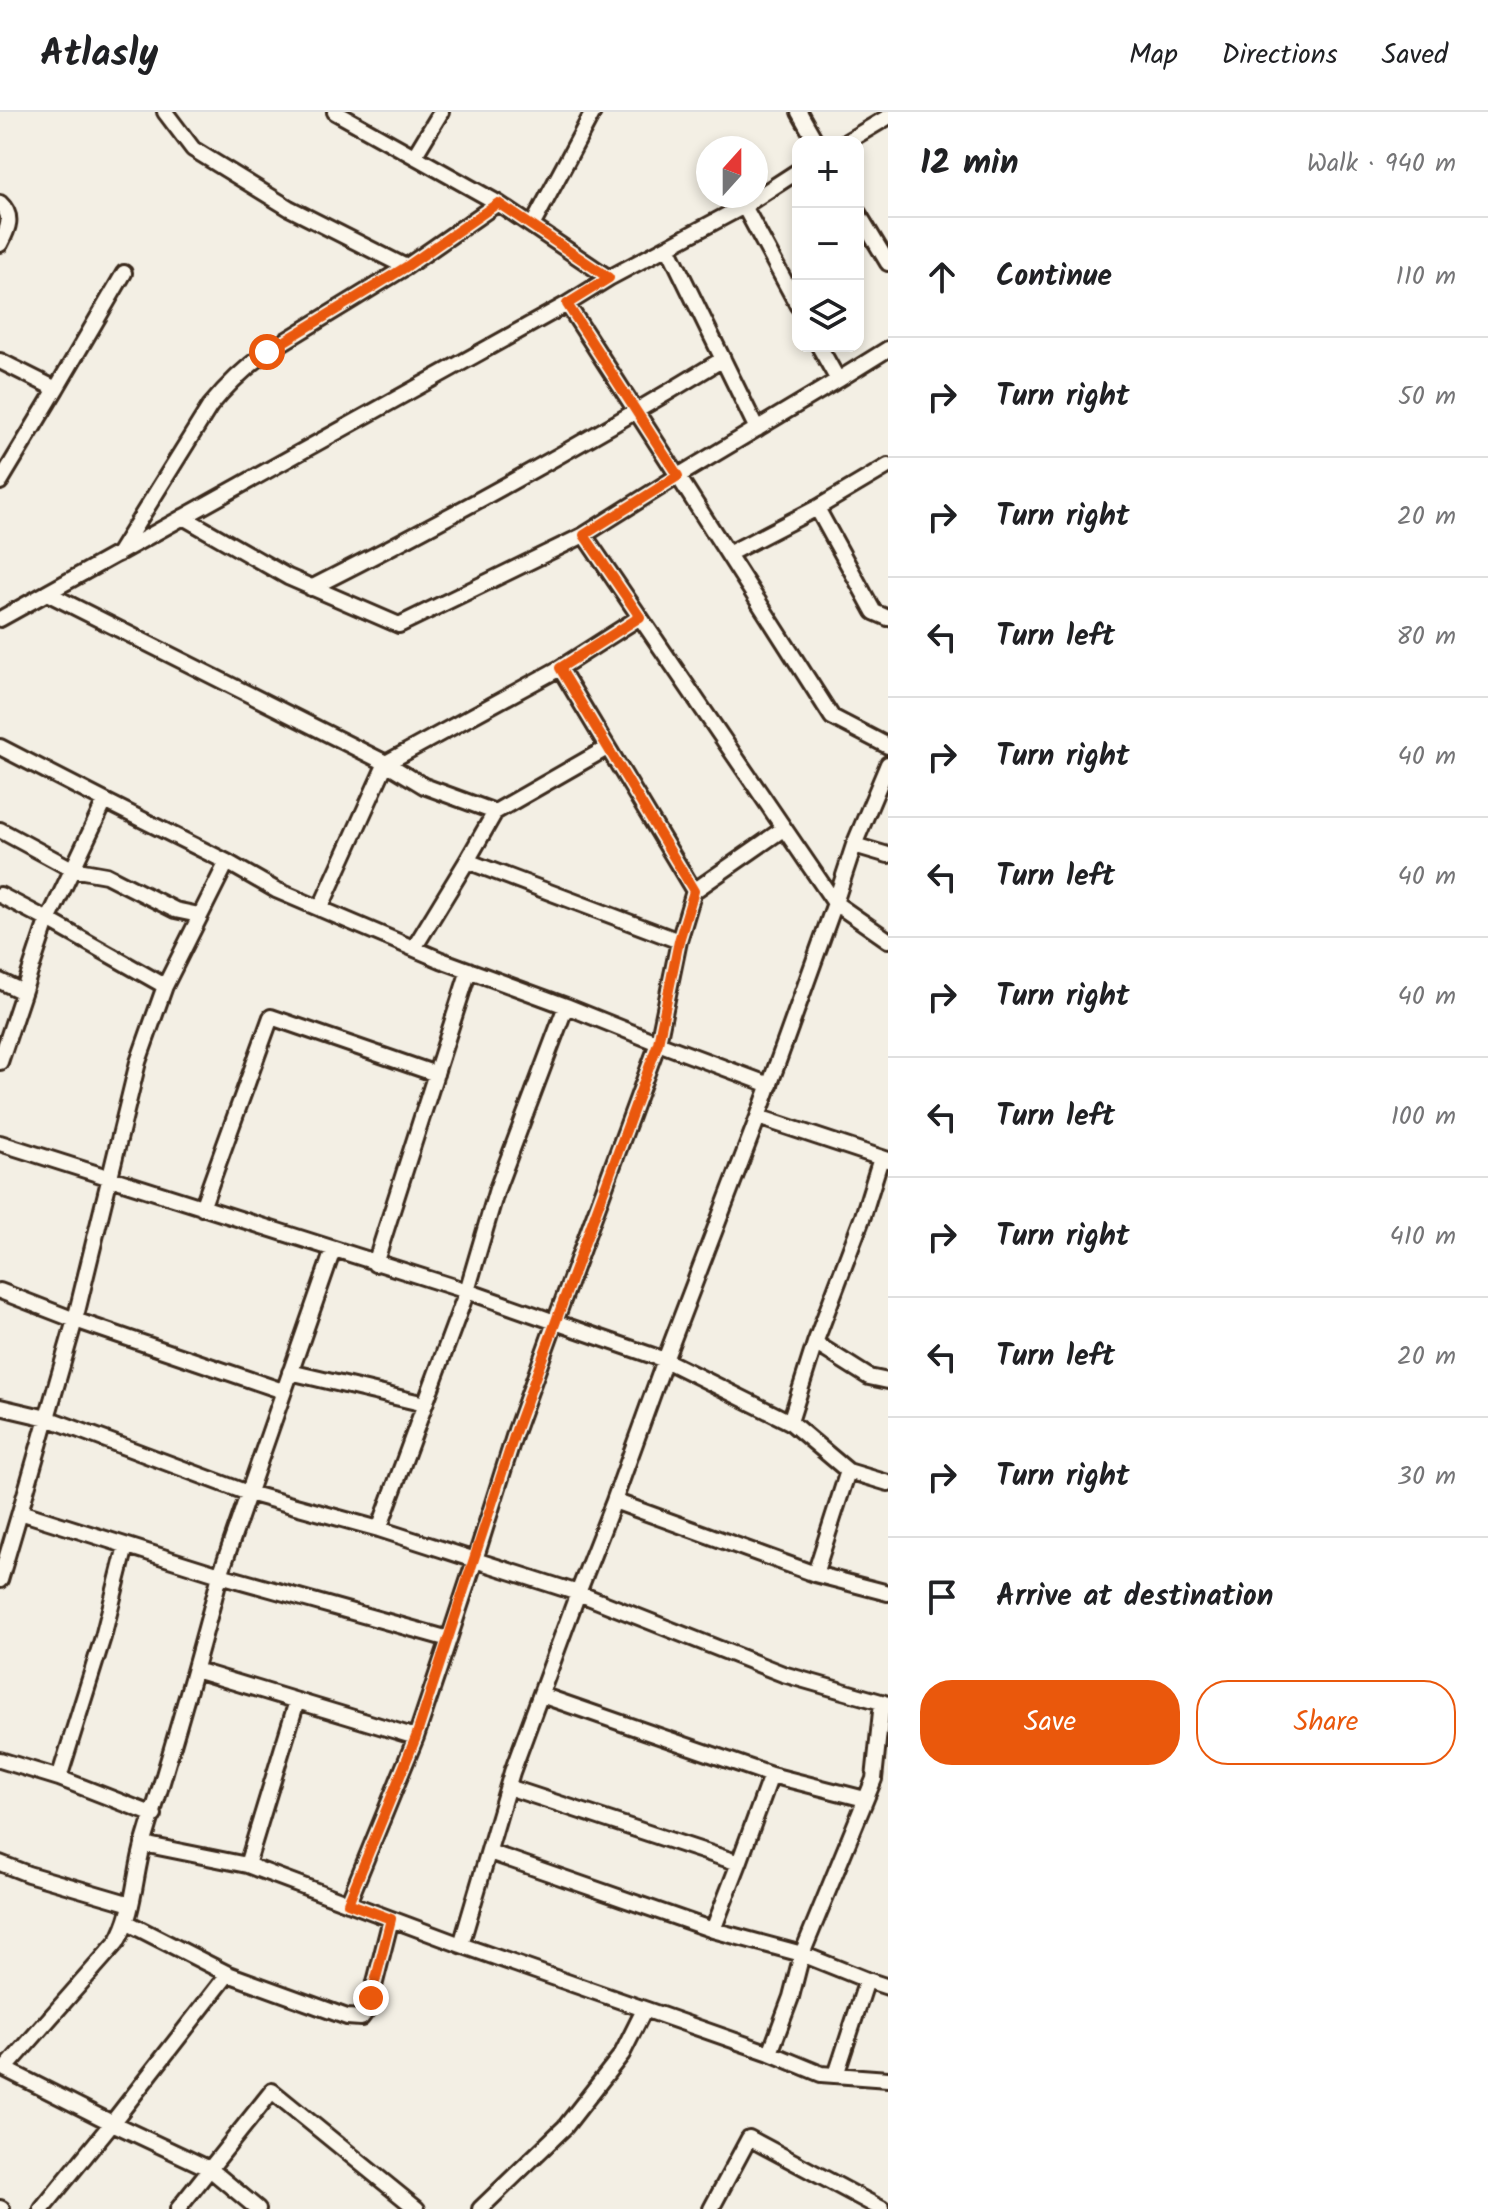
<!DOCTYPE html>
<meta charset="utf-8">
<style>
body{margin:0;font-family:Kalam,sans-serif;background:#f2f2f2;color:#202124}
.controls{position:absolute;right:24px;top:24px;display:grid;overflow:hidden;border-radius:16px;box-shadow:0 4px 12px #0003}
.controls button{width:72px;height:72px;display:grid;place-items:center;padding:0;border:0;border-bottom:2px solid #e0e0e0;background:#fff;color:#202124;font:40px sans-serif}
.compass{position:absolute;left:696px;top:24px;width:72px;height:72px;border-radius:50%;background:#fff;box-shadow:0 4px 12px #0003;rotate:21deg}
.stop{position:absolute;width:24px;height:24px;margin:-18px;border:6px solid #ea580c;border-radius:50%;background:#fff}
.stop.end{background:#ea580c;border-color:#fff;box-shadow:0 2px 8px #0008}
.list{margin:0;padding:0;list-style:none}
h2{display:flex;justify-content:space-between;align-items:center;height:104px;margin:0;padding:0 32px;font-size:34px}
h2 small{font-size:26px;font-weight:400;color:#757577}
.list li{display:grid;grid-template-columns:52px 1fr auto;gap:24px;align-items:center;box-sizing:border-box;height:120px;padding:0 32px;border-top:2px solid #e0e0e0}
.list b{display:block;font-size:30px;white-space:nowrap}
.list em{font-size:26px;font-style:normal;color:#757577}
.actions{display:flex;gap:16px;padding:24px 32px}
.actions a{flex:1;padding:18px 0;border:2px solid #ea580c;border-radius:32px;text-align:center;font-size:28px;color:#ea580c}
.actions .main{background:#ea580c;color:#fff}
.icon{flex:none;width:44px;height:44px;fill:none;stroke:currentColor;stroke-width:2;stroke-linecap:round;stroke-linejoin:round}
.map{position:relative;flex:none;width:888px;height:2097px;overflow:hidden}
header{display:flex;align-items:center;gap:48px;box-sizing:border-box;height:112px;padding:0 40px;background:#fff;border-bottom:2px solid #e0e0e0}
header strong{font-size:38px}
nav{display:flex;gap:44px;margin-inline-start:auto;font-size:28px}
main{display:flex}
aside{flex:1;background:#fff}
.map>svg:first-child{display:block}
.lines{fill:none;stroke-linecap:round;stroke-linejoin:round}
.minor-casing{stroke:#3b2a1e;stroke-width:20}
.minor{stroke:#fbf7ec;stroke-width:14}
.route{stroke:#ea580c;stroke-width:10}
</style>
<header>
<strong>Atlasly</strong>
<nav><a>Map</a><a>Directions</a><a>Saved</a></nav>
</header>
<main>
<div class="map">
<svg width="888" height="2097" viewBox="0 0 888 2097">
<rect width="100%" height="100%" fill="#f3efe4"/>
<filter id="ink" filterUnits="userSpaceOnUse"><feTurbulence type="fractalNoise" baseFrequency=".0125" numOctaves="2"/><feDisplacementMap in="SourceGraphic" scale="16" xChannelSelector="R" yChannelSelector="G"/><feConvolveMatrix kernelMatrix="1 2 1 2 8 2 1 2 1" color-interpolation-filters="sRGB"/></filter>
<g filter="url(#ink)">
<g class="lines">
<g class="minor-casing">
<path id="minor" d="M165 0 193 37 289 96 406 155
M335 0 498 91 609 166
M799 0 816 30
M846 30 888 5
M415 43 441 0
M0 91C14 104 8 117 0 132
M744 94 798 194
M858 101 888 151
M532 114 593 0
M668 135 757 317
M567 192 678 364 584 423
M819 234 838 268 678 364 832 605 888 634
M0 249 56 277 124 161
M838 268 888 237
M0 370 56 277
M817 396 888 354
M183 405 288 465 399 513 584 423 835 791 758 1005
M118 442 210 294C227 273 245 256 267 240L406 155 498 91
M728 442 817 396 874 500 888 506
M311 476C452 405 589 329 723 247
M47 481 386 651 320 797
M640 505 560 556 694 779 679 829 658 931 770 973
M0 507 567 192 609 166 744 94 798 59
M560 556 386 651 424 674 495 700 467 749 679 829
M0 635 105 689 45 815 0 950
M495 700 607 636
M0 718 72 757 106 763 175 798 199 803
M854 733 888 652
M888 743 854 733 835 791 888 828
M694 779 783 717
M0 783 48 808 165 874 227 750
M414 836 467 749
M0 869 23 880
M165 874 138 950 75 1208 20 1400 220 1463 333 1138
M566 894 658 931 555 1210 665 1248 790 1310 848 1359 815 1462 614 1389 665 1248 758 1005 888 1048
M0 1031 467 1179 497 1077 566 894 441 848 276 778 227 750 105 689
M202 1096 271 905 436 962
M375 1152 469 858
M0 1179 75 1208 283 1279
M815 1231 869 1265 888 1269
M290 1260 425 1292 467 1179 555 1210 516 1318 475 1448 379 1417
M0 1295 47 1306 248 1381 379 1417 425 1292
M790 1310 815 1231 863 1104 881 1046
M848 1359 888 1371
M126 1434 103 1525 59 1666 154 1703
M815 1462 888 1481
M0 1468 20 1400
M195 1558 416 1625 449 1527
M541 1583 771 1663 865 1687
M0 1648 59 1666
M508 1675 739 1751 713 1818
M143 1732 247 1753 461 1833 512 1660 578 1481 783 1562 888 1592
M489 1740 713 1818 802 1842 874 1667 882 1590
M0 1751 28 1762 131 1792
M739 1751 771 1663
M247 1753 297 1589
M348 1791 416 1625
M391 1807 371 1886 367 1898 361 1906 347 1905 228 1862 112 2011 5 1957 117 1830C135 1800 134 1763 144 1730 171 1641 197 1553 220 1463L449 1527 475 1448 578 1481 614 1389
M128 1811 228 1862
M461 1833 770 1941 821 1962 888 1967
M770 1941 791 1885 802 1842 867 1868
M836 1963 867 1868 888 1875
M0 2096 2 2097
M42 2097 112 2011 210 2057 258 2097
M178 2097 272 1979 417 2097
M480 2097 565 2015 622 1942 644 1898
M711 2097 749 2026 882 2097"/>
</g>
<use href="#minor" class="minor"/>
</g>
</g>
<g class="lines" filter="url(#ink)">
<path class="route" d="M267 240 406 155 498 91 609 166 567 192 678 364 584 423 640 505 560 556 694 779 679 829 658 931 516 1318 416 1625 348 1791 391 1807 371 1886"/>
</g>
</svg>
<div class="controls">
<button>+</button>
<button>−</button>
<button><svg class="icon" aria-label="layers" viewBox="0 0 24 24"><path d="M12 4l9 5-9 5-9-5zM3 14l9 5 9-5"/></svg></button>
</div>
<svg class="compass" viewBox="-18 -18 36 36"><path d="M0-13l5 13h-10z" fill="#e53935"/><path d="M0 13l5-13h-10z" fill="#757577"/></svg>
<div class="stop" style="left:267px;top:240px"></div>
<div class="stop end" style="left:371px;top:1886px"></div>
</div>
<aside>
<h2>12 min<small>Walk · 940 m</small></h2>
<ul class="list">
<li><svg class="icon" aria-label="ahead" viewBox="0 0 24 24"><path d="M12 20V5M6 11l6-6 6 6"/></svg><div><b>Continue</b></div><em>110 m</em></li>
<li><svg class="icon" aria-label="right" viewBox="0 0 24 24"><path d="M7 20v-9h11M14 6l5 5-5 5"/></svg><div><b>Turn right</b></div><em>50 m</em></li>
<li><svg class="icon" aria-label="right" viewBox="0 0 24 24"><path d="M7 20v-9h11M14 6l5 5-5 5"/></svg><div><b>Turn right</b></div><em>20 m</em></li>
<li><svg class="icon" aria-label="left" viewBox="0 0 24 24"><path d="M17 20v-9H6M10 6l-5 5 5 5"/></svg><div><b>Turn left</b></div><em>80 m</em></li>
<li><svg class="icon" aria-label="right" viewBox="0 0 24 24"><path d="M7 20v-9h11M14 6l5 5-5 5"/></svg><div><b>Turn right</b></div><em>40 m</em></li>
<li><svg class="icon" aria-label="left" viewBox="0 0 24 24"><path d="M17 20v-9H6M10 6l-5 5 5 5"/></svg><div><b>Turn left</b></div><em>40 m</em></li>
<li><svg class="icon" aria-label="right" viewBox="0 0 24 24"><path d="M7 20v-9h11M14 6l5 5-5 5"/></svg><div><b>Turn right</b></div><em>40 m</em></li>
<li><svg class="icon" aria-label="left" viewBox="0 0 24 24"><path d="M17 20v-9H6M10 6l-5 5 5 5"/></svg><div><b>Turn left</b></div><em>100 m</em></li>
<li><svg class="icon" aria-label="right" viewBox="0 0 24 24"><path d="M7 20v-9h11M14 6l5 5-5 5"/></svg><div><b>Turn right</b></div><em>410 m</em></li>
<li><svg class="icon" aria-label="left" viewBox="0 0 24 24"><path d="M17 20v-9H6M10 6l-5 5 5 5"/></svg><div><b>Turn left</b></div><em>20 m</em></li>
<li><svg class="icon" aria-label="right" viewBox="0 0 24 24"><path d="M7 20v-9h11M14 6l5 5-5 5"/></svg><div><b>Turn right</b></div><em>30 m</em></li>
<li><svg class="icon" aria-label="arrive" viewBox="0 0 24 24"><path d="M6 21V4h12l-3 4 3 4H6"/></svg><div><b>Arrive at destination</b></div></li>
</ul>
<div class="actions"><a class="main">Save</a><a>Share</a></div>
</aside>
</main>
